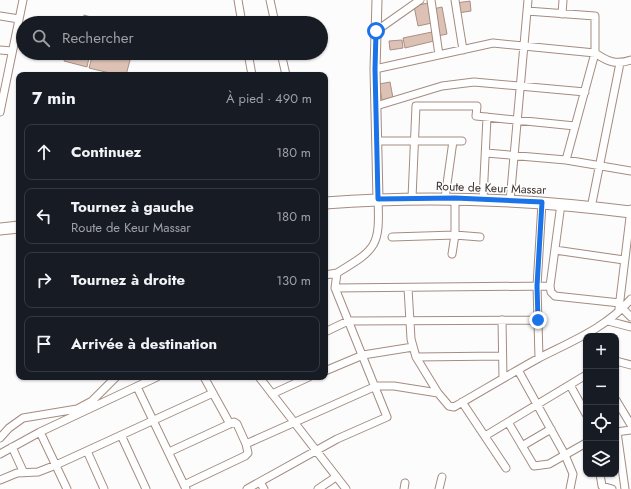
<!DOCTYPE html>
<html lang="fr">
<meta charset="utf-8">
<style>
body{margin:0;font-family:Jost,sans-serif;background:#20242c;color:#f1f3f6}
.controls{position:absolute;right:12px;bottom:12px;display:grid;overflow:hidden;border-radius:8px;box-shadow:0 1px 3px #0004}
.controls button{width:36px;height:36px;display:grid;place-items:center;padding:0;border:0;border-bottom:1px solid #363941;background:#171b24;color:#f1f3f6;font:20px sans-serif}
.stop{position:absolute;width:12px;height:12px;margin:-9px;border:3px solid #1a73e8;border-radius:50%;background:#fff}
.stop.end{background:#1a73e8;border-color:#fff;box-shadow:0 1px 4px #0008}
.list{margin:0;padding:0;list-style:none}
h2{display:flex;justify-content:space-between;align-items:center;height:52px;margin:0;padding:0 16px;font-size:17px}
h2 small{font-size:13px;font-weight:400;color:#9ea1a6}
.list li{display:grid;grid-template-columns:26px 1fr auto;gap:12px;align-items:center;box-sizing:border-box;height:56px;margin:0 8px 8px;padding:0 8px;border:1px solid #363941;border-radius:8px}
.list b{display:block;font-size:15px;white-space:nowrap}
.list p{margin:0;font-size:13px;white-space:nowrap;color:#9ea1a6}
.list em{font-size:13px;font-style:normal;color:#9ea1a6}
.icon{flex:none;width:22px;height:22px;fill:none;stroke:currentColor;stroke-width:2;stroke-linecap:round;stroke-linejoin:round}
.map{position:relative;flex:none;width:631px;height:489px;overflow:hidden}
.search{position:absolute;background:#171b24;box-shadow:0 1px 3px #0004;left:16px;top:16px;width:312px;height:44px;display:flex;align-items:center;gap:10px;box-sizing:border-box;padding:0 14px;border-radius:22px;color:#9ea1a6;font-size:15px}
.panel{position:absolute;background:#171b24;box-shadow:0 1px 3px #0004;left:16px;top:72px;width:312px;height:308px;border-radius:8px}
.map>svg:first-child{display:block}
.building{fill:#dcc1b4;stroke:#a99084}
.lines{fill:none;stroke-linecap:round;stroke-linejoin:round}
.minor-casing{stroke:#a58c80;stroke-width:9}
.tertiary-casing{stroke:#a58c80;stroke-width:11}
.primary-casing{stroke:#a58c80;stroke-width:13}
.minor{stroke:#fff;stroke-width:7}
.tertiary{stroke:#fff;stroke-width:9}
.primary{stroke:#fff;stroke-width:11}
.route{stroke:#1a73e8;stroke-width:5}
.labels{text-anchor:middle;stroke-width:3;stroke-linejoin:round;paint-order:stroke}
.street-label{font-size:12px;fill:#3b302b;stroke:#fcfcfc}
</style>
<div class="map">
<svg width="631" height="489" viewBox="0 0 631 489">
<rect width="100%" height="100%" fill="#fcfcfc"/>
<path class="building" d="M470 1 471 11 458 13 456 3Z
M428 3 432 23 418 26 414 6Z
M442 7 447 34 438 36 433 9Z
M84 15 94 18 93 23H81Z
M432 32 434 41 405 48 403 38Z
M402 40 403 48 390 50 389 41Z
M66 53H90L87 67 64 61Z
M93 53H132L126 75H118L89 68Z
M390 82 393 98 382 100 379 84Z"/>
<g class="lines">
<g class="minor-casing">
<path id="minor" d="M238 0 242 23
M270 0 275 23
M431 0 439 55
M455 0 463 50
M527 11 595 16V53L566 160
M562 14 563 0
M0 16 19 19
M376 31 420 0
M0 50 12 51
M248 53 252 75
M281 53 286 75
M375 69 493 43 595 53C608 62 616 65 631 60
M376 106 442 86 474 82 585 92
M0 112 23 0
M377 141H462
M486 153 566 160 631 171
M412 198 416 106H477L476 116 575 126
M445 198 453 141
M483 199 487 117
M510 201 528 0
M561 204 550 286 551 292 555 296 620 303
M591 208 620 63
M392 237 455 235 480 237
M555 250 624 260
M452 254 455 235V198
M325 275 337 273
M335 288 550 286
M408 288 411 339 416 357 438 393 449 406 454 407C482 391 510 374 539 358 572 341 606 328 631 299
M619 308 631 209
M623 309 631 317
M502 320 503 378
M608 321 631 327
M325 332 348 321 538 320
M416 357 502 356
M539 358 537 286 542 203
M616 361 631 365
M518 370 565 455 573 474 570 489
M325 371 363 355 413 347
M204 377 230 424
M259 377 346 489
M570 385 586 414
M137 387 186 489
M272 394 309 377
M616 400 631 425
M462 402 506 468
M508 422 534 466 549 464 586 443
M40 432 67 489
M616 432 631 430
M617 432 625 489
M121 435 146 489
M485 436 586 375
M0 438 9 428 23 418 77 409 92 401 116 377
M522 446 551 429
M12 447 23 471
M87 451 104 489
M169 452 234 422 237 424 246 444
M0 454 40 432 157 377
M600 474 602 486 612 489
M0 480 17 473 38 472 56 465 213 393
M260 482 264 489
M184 485 245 456 248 453 246 444 376 386H394L438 393
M247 489 337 439 387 417 335 288 337 273C377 249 380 246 378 199
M318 489 336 477
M404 489 405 483
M439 489 442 477"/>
</g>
<g class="tertiary-casing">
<path id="tertiary" d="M377 0 375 69 378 199"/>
</g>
<g class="primary-casing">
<path id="primary" d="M325 203C427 195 529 199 631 212
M0 229 19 227"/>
</g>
<use href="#minor" class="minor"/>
<use href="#tertiary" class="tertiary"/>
<use href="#primary" class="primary"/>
</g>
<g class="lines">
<path class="route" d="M376 31 375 69 378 199 455 198 542 202 537 286 538 320"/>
</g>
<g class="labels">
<g class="street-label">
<text transform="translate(491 188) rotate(2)" y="4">Route de Keur Massar</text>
</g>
</g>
</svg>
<div class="controls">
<button>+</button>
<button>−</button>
<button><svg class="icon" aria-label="locate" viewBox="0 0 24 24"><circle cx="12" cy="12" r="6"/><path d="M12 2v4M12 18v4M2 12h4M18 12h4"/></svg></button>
<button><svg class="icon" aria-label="layers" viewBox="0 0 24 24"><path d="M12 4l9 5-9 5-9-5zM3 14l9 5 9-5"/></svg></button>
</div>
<div class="stop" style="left:376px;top:31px"></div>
<div class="stop end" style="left:538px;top:320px"></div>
<div class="search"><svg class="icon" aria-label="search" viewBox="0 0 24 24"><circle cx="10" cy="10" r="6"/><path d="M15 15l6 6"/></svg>Rechercher</div>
<section class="panel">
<h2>7 min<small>À pied · 490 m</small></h2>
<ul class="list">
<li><svg class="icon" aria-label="ahead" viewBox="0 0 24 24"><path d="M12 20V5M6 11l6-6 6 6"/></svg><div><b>Continuez</b></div><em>180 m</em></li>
<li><svg class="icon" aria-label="left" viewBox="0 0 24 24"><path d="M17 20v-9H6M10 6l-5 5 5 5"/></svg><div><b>Tournez à gauche</b><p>Route de Keur Massar</p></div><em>180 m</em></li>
<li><svg class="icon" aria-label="right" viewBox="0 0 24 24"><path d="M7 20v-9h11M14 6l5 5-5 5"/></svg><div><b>Tournez à droite</b></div><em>130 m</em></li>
<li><svg class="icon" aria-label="arrive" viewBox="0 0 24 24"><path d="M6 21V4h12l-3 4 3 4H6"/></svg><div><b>Arrivée à destination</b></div></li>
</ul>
</section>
</div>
